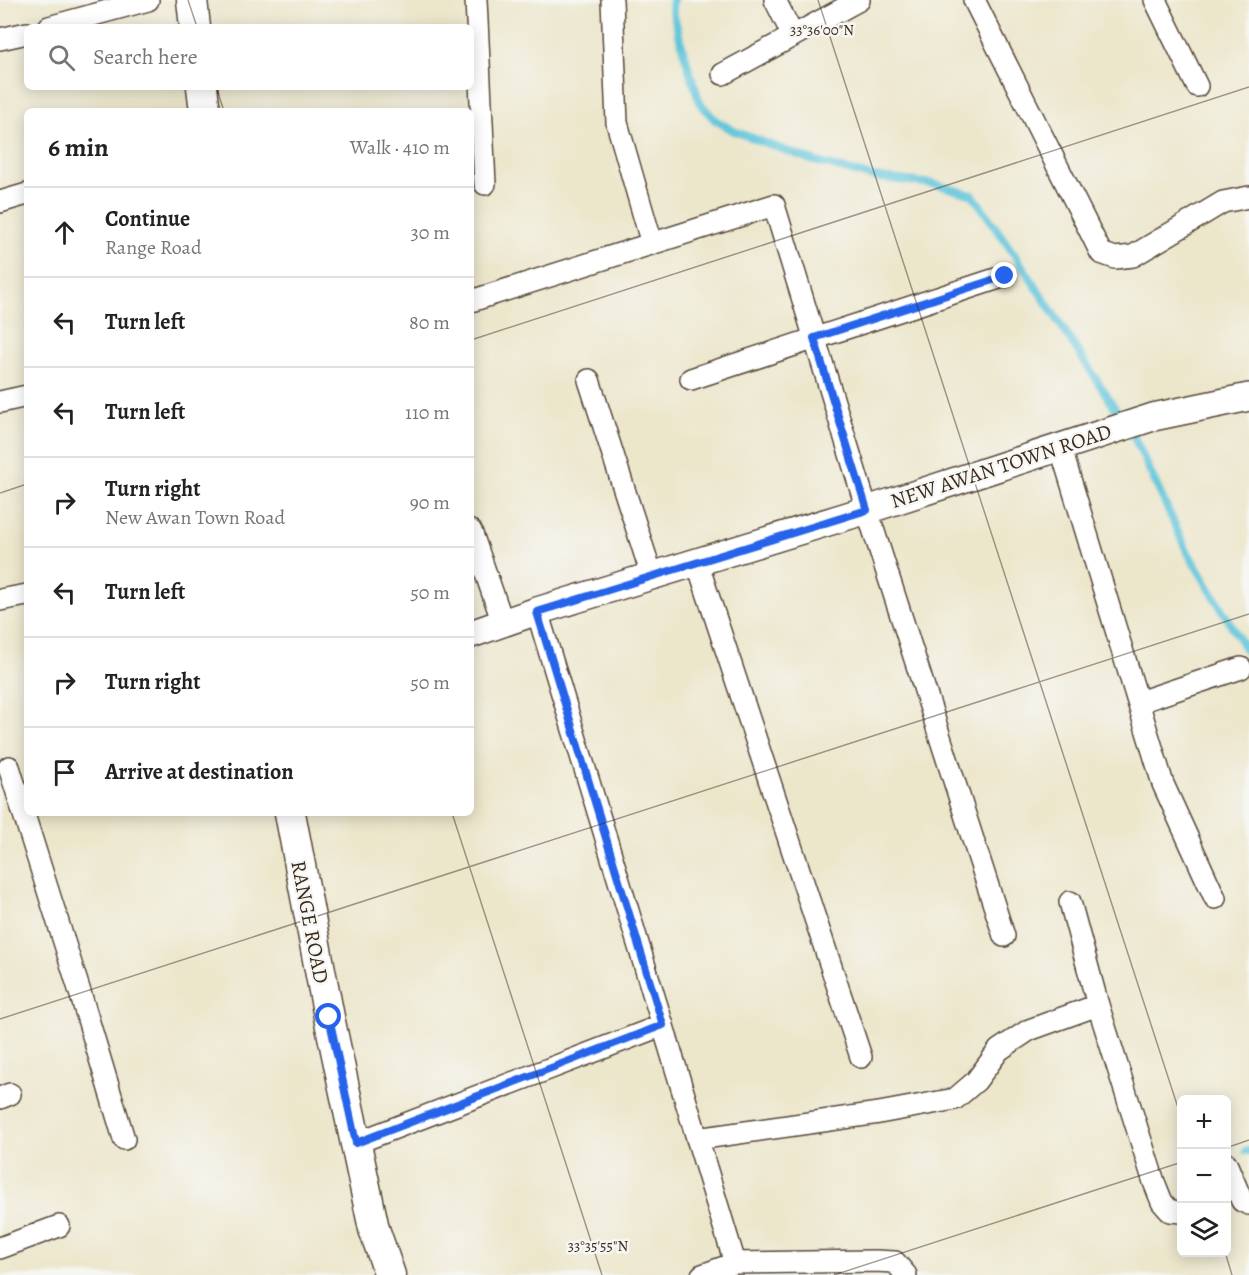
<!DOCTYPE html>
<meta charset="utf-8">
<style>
body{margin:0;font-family:Alegreya,serif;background:#f6f6f6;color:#222}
.controls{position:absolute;right:18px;bottom:18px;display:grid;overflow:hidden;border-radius:9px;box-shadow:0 3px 15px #0003}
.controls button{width:54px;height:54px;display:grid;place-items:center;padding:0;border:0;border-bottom:2px solid #e0e0e0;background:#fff;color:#222;font:30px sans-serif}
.stop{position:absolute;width:18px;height:18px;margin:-14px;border:4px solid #2563eb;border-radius:50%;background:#fff}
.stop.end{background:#2563eb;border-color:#fff;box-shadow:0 2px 6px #0008}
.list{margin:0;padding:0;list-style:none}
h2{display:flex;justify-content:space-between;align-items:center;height:78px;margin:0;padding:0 24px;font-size:26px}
h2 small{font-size:20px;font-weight:400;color:#767676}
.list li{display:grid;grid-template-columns:39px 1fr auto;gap:18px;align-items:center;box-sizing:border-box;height:90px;padding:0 24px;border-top:2px solid #e0e0e0}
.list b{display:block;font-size:22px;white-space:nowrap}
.list p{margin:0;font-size:20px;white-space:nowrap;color:#767676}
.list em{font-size:20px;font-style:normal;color:#767676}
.icon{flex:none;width:33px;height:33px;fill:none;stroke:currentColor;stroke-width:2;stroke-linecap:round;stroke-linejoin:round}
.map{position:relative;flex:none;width:1249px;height:1275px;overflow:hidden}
.search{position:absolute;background:#fff;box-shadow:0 3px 15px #0003;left:24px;top:24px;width:450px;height:66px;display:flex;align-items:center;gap:15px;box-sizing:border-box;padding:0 21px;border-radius:9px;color:#767676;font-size:22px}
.panel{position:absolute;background:#fff;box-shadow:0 3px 15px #0003;left:24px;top:108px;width:450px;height:708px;border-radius:9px}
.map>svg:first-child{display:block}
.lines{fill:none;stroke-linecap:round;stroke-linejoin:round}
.stream{stroke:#5dc4da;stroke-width:8}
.minor-casing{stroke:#564638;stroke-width:24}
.tertiary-casing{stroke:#564638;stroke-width:30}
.secondary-casing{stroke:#564638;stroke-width:33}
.minor{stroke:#fff;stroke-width:21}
.tertiary{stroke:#fff;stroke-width:27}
.secondary{stroke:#fff;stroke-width:30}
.route{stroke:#2563eb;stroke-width:8}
.ticks{fill:none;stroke:#3b2a1e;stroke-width:1.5;stroke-opacity:0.45}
.labels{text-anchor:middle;stroke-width:5;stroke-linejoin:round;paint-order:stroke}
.street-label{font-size:21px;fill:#3b2a1e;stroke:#f6f6f2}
.ticks-label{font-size:15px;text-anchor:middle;fill:#3b2a1e;stroke:#f6f6f2;stroke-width:5;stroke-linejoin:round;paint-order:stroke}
</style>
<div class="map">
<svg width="1249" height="1275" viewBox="0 0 1249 1275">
<rect width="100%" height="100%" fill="#f6f6f2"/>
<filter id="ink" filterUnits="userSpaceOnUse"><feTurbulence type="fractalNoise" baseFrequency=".0167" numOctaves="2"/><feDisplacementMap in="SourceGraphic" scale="12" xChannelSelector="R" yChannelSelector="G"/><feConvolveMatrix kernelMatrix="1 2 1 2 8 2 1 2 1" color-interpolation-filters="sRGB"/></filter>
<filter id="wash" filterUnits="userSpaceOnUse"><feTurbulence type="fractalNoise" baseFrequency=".008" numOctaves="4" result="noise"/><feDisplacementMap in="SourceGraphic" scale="24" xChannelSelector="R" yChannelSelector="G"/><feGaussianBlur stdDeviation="1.35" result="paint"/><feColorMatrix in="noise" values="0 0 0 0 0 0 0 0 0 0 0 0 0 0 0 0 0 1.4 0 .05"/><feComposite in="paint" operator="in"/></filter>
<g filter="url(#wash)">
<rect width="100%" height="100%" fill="#ece6cb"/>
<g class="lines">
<path class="stream" d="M673 0 672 8 683 50 700 103 715 120 734 131 814 161 873 177 934 184 973 195 1025 270 1135 439 1187 551 1249 655
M1246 1151H1249"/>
</g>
</g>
<g filter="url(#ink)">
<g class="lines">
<g class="minor-casing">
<path id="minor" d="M476 0 485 184
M612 0 617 123 652 244
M775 0 793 36
M974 0 1101 253 1115 258 1133 256 1223 202 1249 197
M1155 0 1197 86
M49 27 148 0
M0 39 27 33
M723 74 859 0
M0 202 27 194
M471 301 774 205 867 510 1004 936
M691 379 1005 276
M589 380 652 576
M0 402 27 396
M1060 446 1163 784 1215 898
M471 531 503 623
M697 562 861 1057
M0 600 27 595
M537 611 735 1263
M1139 702 1241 668
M9 767 79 989 124 1139
M1070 902 1098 1005 1154 1182 1162 1202 1170 1211 1182 1212
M0 1098 10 1094
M697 1139 879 1113 955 1099 976 1081 999 1050 1029 1030 1098 1005
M356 1143 663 1025
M1226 1163 1242 1201 1249 1204
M0 1248 59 1226
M702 1275 735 1263 875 1261 895 1262 906 1275"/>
</g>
<g class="tertiary-casing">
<path id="tertiary" d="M471 634 537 611 867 510 1153 417 1249 397"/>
</g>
<g class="secondary-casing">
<path id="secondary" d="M192 0 195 27
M202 87 205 111
M290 813 329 1017 374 1229 390 1275"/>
</g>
<use href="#minor" class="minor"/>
<use href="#tertiary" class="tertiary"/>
<use href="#secondary" class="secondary"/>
</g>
</g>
<g class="lines" filter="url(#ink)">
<path class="route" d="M329 1017 356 1143 663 1025 537 612 867 510 814 338 1005 276"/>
</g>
<path class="ticks" d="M188 0 197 27M818 0 1182 1120M216 87 224 111M471 340 1249 87M0 493 27 484M452 813 602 1275M0 1019 1249 614M1226 1148 1249 1140M1225 1252 1232 1275M834 1275 1182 1162"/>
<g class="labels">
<g class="street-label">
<text transform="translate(1001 466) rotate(-18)" y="7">NEW AWAN TOWN ROAD</text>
<text transform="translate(310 922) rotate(79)" y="7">RANGE ROAD</text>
</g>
</g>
<g class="ticks-label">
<text x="822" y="35">33°36'00"N</text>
<text x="598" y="1251">33°35'55"N</text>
</g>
</svg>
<div class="controls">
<button>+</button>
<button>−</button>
<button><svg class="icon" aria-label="layers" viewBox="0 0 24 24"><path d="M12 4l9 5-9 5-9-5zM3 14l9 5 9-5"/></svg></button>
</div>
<div class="stop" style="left:329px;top:1017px"></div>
<div class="stop end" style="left:1005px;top:276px"></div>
<div class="search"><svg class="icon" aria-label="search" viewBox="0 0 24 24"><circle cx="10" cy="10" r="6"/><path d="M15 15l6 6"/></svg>Search here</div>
<section class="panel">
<h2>6 min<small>Walk · 410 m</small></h2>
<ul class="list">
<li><svg class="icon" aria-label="ahead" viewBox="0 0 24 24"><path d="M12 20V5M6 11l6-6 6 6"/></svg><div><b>Continue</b><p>Range Road</p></div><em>30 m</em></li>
<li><svg class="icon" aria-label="left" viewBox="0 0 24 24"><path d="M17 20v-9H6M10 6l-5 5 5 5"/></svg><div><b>Turn left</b></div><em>80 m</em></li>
<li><svg class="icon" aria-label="left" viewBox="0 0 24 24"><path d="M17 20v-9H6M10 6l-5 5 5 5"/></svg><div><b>Turn left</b></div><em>110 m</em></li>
<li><svg class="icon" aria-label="right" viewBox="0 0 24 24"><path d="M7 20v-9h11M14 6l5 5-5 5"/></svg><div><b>Turn right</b><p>New Awan Town Road</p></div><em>90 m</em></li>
<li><svg class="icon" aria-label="left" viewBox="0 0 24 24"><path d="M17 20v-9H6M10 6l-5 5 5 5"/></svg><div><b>Turn left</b></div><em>50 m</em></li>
<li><svg class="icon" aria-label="right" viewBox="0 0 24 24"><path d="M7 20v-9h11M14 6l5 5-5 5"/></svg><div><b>Turn right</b></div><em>50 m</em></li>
<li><svg class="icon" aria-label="arrive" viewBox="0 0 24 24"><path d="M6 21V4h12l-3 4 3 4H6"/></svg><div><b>Arrive at destination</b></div></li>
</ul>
</section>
</div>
